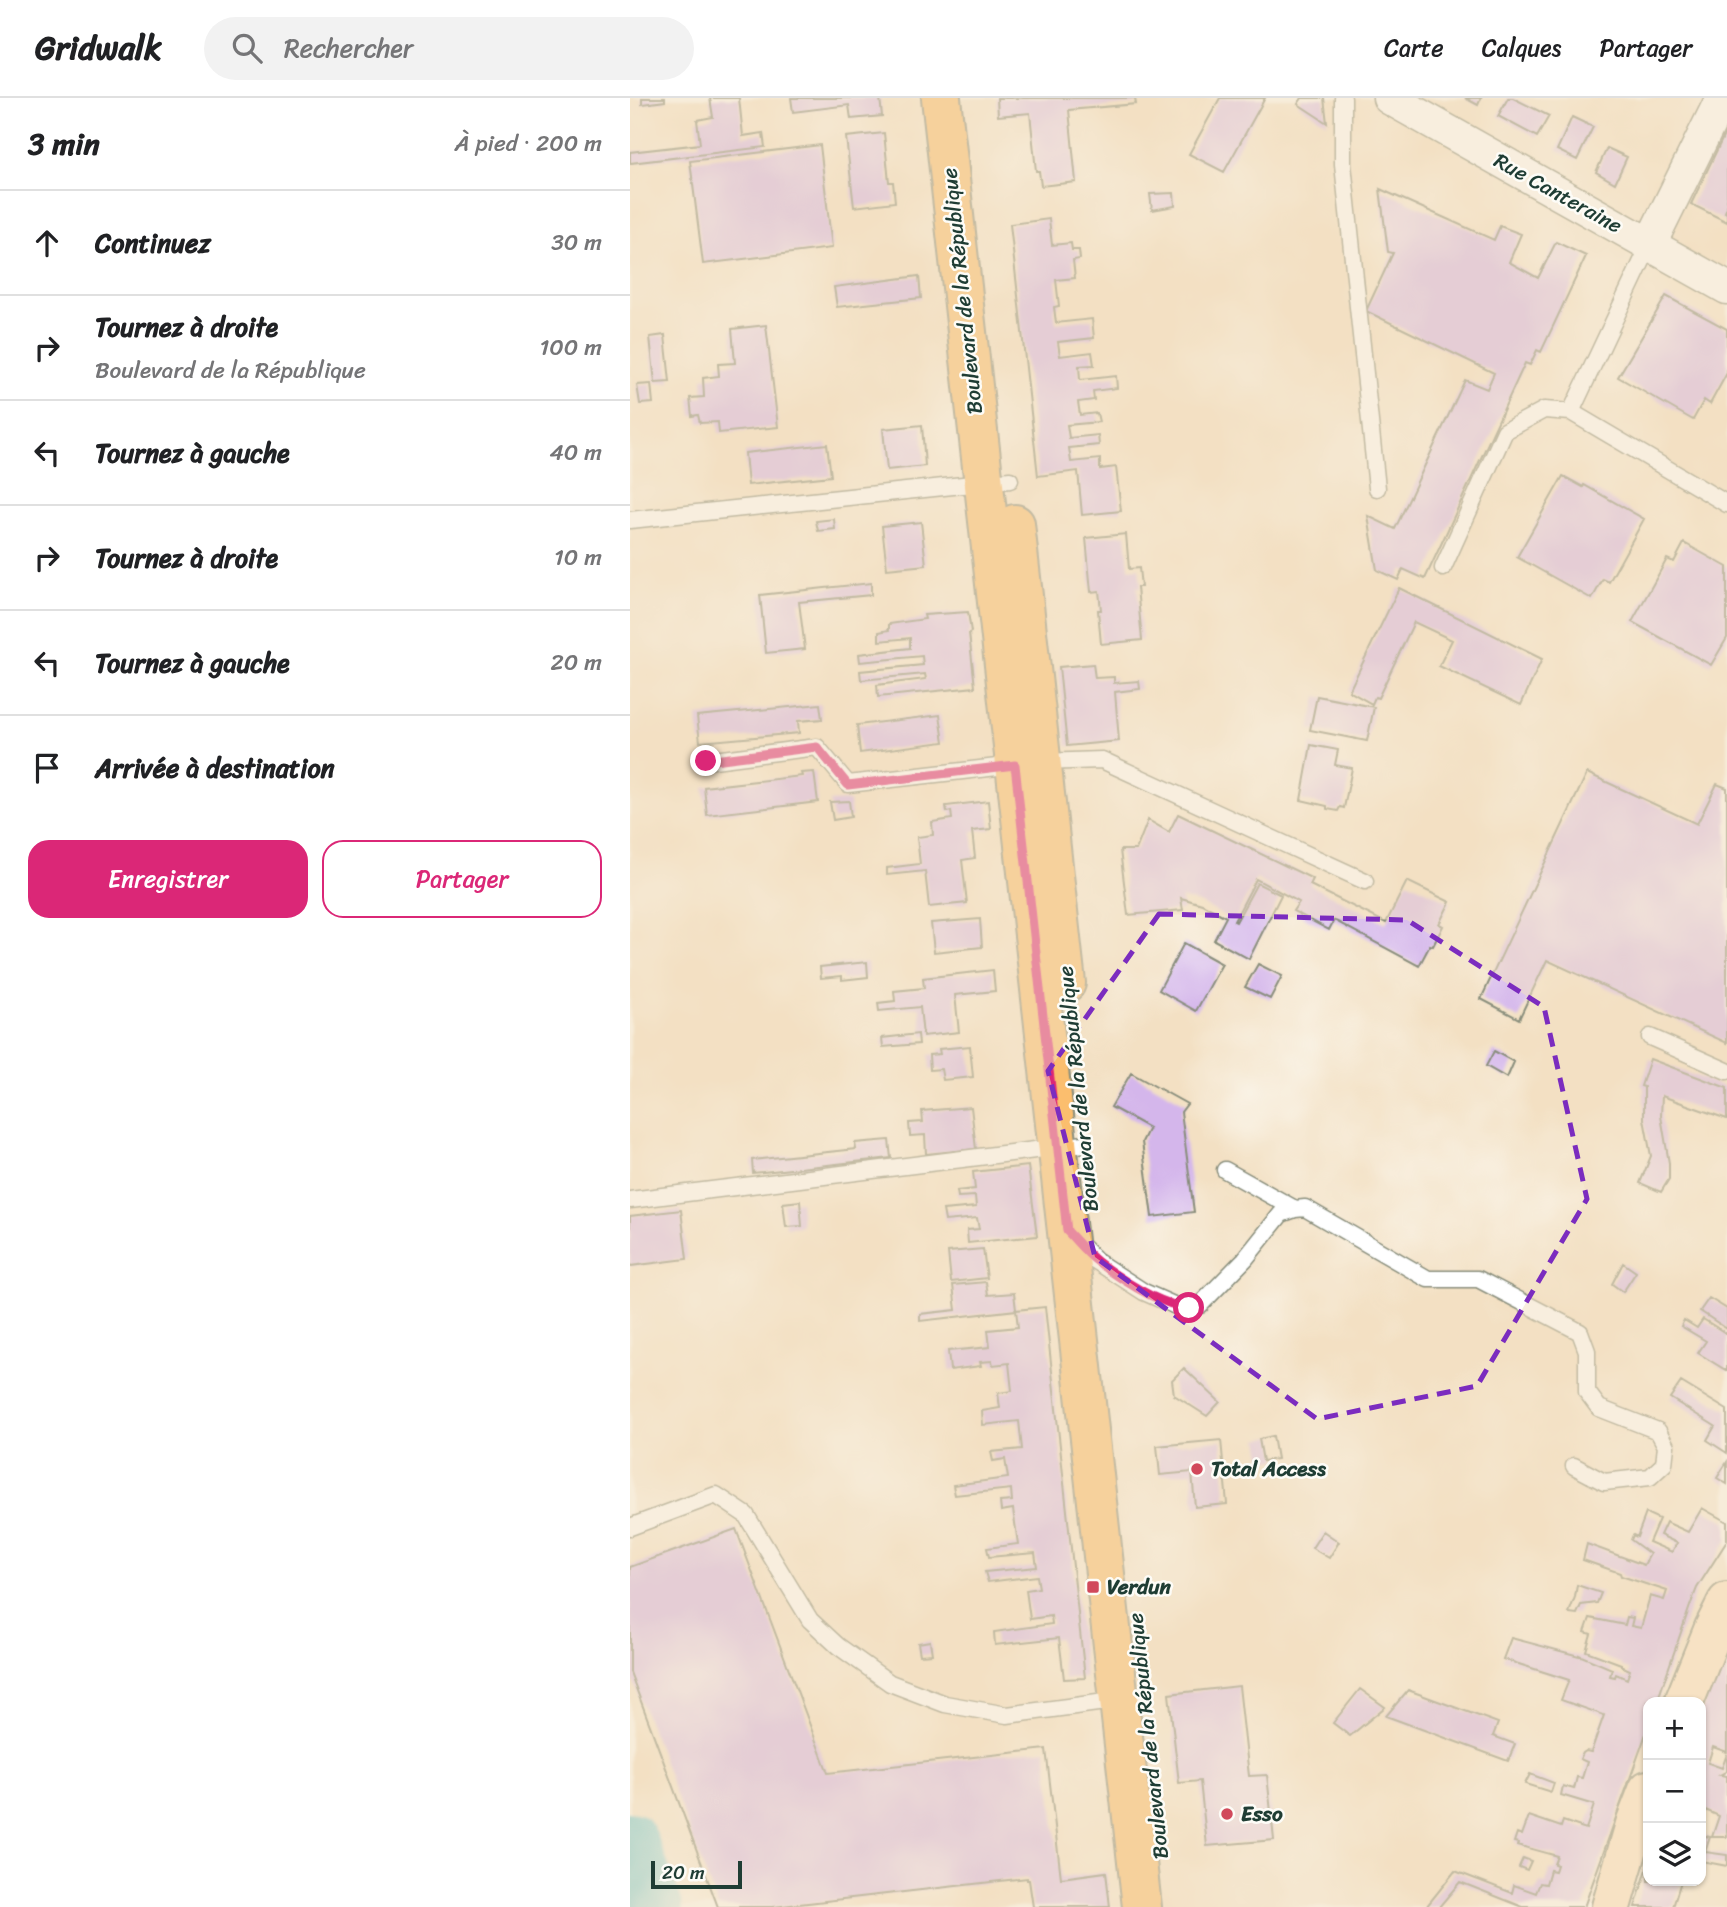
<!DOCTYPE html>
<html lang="fr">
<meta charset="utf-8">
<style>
body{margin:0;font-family:Sriracha,sans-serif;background:#f2f2f2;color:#202124}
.controls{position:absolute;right:21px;bottom:21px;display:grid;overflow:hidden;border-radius:14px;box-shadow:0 2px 5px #0004}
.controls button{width:63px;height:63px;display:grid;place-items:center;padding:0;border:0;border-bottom:2px solid #e0e0e0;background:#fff;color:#202124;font:35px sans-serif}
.scale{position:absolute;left:21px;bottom:18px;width:91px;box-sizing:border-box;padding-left:7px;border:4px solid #1f3d34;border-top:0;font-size:19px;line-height:24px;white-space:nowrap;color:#1f3d34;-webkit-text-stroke:5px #fdfcf7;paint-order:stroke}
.stop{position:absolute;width:21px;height:21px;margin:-16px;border:5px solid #db2777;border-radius:50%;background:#fff}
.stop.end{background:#db2777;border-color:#fff;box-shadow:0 2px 7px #0008}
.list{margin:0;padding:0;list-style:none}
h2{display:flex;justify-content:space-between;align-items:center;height:91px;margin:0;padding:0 28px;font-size:30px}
h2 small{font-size:23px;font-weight:400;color:#757577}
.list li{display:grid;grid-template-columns:46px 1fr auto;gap:21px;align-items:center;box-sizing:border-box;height:105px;padding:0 28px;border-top:2px solid #e0e0e0}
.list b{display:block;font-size:26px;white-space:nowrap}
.list p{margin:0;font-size:23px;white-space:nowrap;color:#757577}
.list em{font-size:23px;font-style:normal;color:#757577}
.actions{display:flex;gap:14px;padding:21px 28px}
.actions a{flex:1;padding:16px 0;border:2px solid #db2777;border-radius:21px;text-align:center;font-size:24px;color:#db2777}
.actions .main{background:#db2777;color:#fff}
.icon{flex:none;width:38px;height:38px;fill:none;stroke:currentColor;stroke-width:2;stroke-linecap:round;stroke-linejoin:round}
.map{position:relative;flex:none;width:1097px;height:1809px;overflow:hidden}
header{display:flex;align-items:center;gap:42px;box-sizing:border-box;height:98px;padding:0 35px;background:#fff;border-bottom:2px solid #e0e0e0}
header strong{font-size:33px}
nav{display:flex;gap:38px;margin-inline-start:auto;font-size:24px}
.search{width:490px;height:63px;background:#f2f2f2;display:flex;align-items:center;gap:18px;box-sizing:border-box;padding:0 24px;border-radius:38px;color:#757577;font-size:26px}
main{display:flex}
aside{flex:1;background:#fff}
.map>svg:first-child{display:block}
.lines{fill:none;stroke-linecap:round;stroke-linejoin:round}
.river{stroke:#54c1cd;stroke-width:54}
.building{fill:#d4b6eb}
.lane-casing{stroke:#898e7c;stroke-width:19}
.street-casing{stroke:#898e7c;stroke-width:35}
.secondary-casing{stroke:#898e7c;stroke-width:42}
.primary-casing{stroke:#898e7c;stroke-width:42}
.lane{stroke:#fff;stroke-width:16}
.street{stroke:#fff;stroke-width:32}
.secondary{stroke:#fde5c5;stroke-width:38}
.primary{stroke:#fbbe6e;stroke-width:38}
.route{stroke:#db2777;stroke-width:9}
.marked{fill:none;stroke:#7b2cbf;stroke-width:5;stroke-dasharray:14 9;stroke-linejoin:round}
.poi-dot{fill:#d1495b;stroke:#fdfcf7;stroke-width:2.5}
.labels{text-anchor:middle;stroke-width:5;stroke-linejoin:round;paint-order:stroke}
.street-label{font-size:21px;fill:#1f3d34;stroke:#fdfcf7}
.poi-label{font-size:21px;font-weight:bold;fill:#1f3d34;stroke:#fdfcf7;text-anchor:start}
</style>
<header>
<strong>Gridwalk</strong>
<div class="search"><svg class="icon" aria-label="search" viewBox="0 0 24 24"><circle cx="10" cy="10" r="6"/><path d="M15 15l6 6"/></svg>Rechercher</div>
<nav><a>Carte</a><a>Calques</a><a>Partager</a></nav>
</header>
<main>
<aside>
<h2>3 min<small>À pied · 200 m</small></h2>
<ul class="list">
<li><svg class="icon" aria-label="ahead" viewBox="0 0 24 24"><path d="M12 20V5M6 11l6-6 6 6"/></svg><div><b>Continuez</b></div><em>30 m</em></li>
<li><svg class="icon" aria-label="right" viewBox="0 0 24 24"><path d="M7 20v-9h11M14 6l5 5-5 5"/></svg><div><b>Tournez à droite</b><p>Boulevard de la République</p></div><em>100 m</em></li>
<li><svg class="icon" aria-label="left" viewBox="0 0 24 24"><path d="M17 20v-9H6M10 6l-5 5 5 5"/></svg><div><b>Tournez à gauche</b></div><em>40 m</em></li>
<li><svg class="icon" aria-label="right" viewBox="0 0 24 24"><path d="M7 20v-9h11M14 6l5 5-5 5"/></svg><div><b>Tournez à droite</b></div><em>10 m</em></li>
<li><svg class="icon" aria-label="left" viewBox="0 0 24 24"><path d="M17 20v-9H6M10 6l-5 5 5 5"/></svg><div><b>Tournez à gauche</b></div><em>20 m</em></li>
<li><svg class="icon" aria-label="arrive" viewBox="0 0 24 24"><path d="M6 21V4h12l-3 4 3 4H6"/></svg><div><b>Arrivée à destination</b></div></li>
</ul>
<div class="actions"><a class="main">Enregistrer</a><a>Partager</a></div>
</aside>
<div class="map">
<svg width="1097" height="1809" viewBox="0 0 1097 1809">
<rect width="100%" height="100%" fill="#fdfcf7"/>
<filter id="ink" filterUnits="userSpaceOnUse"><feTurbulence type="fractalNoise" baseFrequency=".0143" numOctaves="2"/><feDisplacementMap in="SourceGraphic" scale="14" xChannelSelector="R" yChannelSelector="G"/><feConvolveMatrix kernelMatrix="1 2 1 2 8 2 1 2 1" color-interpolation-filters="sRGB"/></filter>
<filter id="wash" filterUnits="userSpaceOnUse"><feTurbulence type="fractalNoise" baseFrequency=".00686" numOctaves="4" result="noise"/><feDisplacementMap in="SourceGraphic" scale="28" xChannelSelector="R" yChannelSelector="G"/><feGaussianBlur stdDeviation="1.57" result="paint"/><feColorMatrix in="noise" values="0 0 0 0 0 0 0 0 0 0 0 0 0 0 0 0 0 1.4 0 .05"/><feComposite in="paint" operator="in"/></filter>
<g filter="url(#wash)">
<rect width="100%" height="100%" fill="#f3e0c3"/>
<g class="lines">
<path class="river" d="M0 1741 26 1809"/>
</g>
<g id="blocks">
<path class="building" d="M12 0H35V3L12 6Z
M80 0H109L113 38 133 35 135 49 0 65V54L70 46 67 22 83 19Z
M161 0H250L252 18 221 21 219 7 163 14Z
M367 0H505L506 6 439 12 446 84 411 88 409 73H406L400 15 368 18Z
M590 0H635L594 74 559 56Z
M672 0H694L697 25 668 6Z
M835 0H851L848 7Z
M878 0H883L919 18 907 39 868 18Z
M942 19 963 29 947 62 927 52Z
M1097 31V109L1095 114 1097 115V124L1061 106Z
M254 35 259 84H263L265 104 224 109 216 39Z
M190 47 202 150 73 166 60 63Z
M977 50 997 59 985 85 966 74Z
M750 91 864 142 870 128 891 136 879 164 908 180 926 144 956 158 911 254 907 252 900 267 895 265 795 481 773 471 768 482 747 472 738 418 765 431 835 282 857 291 864 275 736 213 763 155 758 154Z
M544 95 545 108 522 112 520 96Z
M419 121 422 147 441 145 442 152H449L450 161 443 162 445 180 426 182 429 208 424 209 426 225 462 221 464 240 428 244 430 258 462 254 464 267 449 268 450 282 486 278 487 290 463 293 464 302 448 304 450 317 467 315 469 324 437 327 439 340 468 337 469 347 439 350 441 364 470 361V371L486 369 491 413 452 417 448 373 408 378 380 126Z
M289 178 291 200 207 209 204 189Z
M1036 198 1097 231V275L1080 306 1074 302 1063 322 988 279Z
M136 227 148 329 89 335 88 324 70 325 68 317 62 318 60 300 74 299 73 280 89 278 88 266 105 265 102 231Z
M35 237 40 284 25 285 20 239Z
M21 286 23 305 10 306 7 287Z
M292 327 295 368 257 372 253 331Z
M197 346 201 378 118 387 115 355Z
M933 378 953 389 954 387 1014 421 979 484 973 481 962 501 887 459Z
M204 421 205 431 188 433 186 423Z
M291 424 296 467 257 471 252 428Z
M496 436 499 471 509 470 511 489H507L512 542 471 546 468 512H471L469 493 461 494 456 440Z
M1054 445 1097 469V540L1081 567 1002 524 1037 461 1044 464Z
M241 485V497L169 504 175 551 136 555 130 497Z
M769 490 912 561 891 607 809 568 822 542 784 524 748 600 745 599 742 606 719 593Z
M338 514 341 534 339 535 345 589 248 599 247 587 296 581 295 576 231 582 230 573 293 567 292 558 230 564 229 556 280 550V540L249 543V534L259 532V526L295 521 294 517Z
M463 566 465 580 484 579V585L509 583 510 591 485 594 489 643 437 648 429 569Z
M687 598 744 609 737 643 680 632Z
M190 606 192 621 168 623 169 635 70 644 67 618Z
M310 617 314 644 230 655 227 627Z
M681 647 708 652 705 667 722 670 714 710 710 709 708 713 697 711V708L671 702Z
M184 674 188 704 77 717 74 689 172 678 171 675Z
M957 675 1067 726 1087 686 1097 690V945L917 862 889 921 851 901Z
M219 703 221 719 203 722 200 704Z
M358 703 361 731 342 733 345 760 332 762 337 805 299 809 295 773 257 777V770L290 766 287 739 303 737 302 724 322 721 321 713 317 714 316 708Z
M548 716 683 781 680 787 756 825 777 783 820 804 809 826 813 828 803 848 800 847 789 868 704 822 699 832 663 813 669 804 626 781 604 823 606 824 627 785 651 797 619 861 584 842 596 819 572 806 551 800 553 812 498 817 490 752H506L518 722 539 734Z
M350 821 352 849 304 854 301 825Z
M554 845 592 866 566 913 529 892Z
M237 864 238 879 212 882V878L191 880 190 869Z
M628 866 652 878 640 901 615 889Z
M363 872 365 893 325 897 329 934 293 938 290 909 249 913 248 905 265 903 264 893 294 890 293 880Z
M288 936 289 946 253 949 252 940Z
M340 948 343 979 313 982 311 971 300 972 299 957 310 956 309 951Z
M864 953 884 964 877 980 856 968Z
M1020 961 1097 990V1021L1032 998 1031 1018 1039 1065V1081L1031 1094 1010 1085 1021 1058 1014 1021V989L1011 988Z
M501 975 557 1006 551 1014 564 1114 522 1119 512 1044 519 1030 481 1009Z
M341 1009 346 1051 296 1056 295 1037 280 1038 279 1025 293 1024 292 1013Z
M259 1042 261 1060 123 1075 122 1062 226 1051 225 1045Z
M398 1068 407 1138 338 1145 337 1132 349 1131 347 1120 315 1123 313 1112 346 1109 345 1098 328 1099 327 1093 345 1091 343 1074Z
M170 1103 172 1128 156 1129 153 1105Z
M51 1112 57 1161 0 1168V1118Z
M353 1151 357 1180 321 1184 318 1154Z
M993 1165 1006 1174 993 1194 982 1186Z
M356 1184 358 1197 384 1195 386 1212 290 1223V1216L326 1212 323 1187Z
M1079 1200 1097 1211V1231L1070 1213Z
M415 1209 455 1580 434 1581 429 1540 365 1547 364 1534 422 1526 421 1518 400 1521 396 1492 409 1490 407 1478 358 1484 355 1474 407 1469 405 1455 359 1459 357 1450 388 1446 383 1411 371 1413 370 1404 382 1403 381 1391 325 1397 323 1387 378 1380 375 1361 363 1363 361 1354 392 1351 389 1323 353 1327 352 1313 370 1310 368 1295 382 1293 379 1265 363 1267 362 1263 350 1264 351 1268 320 1272 318 1253 360 1249 358 1232 388 1229 386 1212Z
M1073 1221 1097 1236V1273L1068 1255 1076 1243 1051 1228 1054 1222 1067 1230Z
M554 1270 590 1304 577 1318 544 1297 542 1282Z
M1051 1284 1097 1312V1355L1077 1342 1085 1328 1040 1300Z
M643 1338 647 1361 633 1363 629 1341Z
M591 1342 597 1406 565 1409 562 1374 530 1377 527 1348Z
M1097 1364V1386L1087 1380Z
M1072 1410 1097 1424V1443L1067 1490 1060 1508 1027 1604H1018V1630L954 1809H893L830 1784 809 1809H796L825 1773 882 1795 884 1787 906 1795 910 1785 916 1786 920 1772 925 1773 927 1767 924 1766 927 1758 887 1747 888 1745 884 1744 887 1735 892 1737 899 1718 931 1729 933 1723 956 1731 964 1707 931 1697 933 1688 944 1691 947 1679 952 1680 957 1664 950 1661 953 1655 956 1653 961 1654 974 1617 931 1602 939 1582 873 1561 881 1540 949 1558V1557L982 1571 980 1578 985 1579 986 1576 997 1581 1000 1572 991 1568V1566L956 1553 961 1536 955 1534 960 1520 995 1527 997 1519 1003 1520 1001 1528 1011 1530 1020 1498 1034 1502 1037 1493 991 1478 990 1475 953 1462 957 1446 1014 1467 1020 1456 1001 1442 1003 1437 1007 1439 1016 1415 1029 1421 1019 1444 1042 1454 1047 1445 1030 1437 1036 1424 1058 1434Z
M106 1431 198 1675 416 1651 431 1780 476 1774 480 1809H403L399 1782H397V1780L143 1809H88L0 1574V1469Z
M693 1433 709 1444 699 1460 682 1450Z
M947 1487 971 1495 967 1505 951 1507 947 1516 939 1515 945 1499Z
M300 1543 302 1556 290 1557 288 1545Z
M1097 1546V1654L1083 1649 1078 1665 1092 1670 1097 1656V1673L1090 1677 1097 1678V1739H1082L1089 1718 1071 1710V1615L1091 1558Z
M609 1588 619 1678 637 1677 644 1742 577 1748 570 1683 549 1685 539 1596Z
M730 1591 755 1609 720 1638 703 1625Z
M778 1592 868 1625 863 1638 885 1646 878 1663 756 1618Z
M900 1676 924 1685 921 1694 895 1686Z
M1071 1737 1080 1739 1075 1754 1097 1757V1768L1071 1763Z
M893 1760 901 1763 897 1772 889 1769Z
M1018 1768V1783H1051L1043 1809H1005Z"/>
</g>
</g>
<g filter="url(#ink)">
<use href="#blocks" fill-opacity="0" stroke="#898e7c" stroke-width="2"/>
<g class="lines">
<g class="lane-casing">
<path id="lane" d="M713 0V66L747 390
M1020 146 941 314 1097 406
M0 422 380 382
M813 470 875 333 914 312 941 314
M76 663 187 649 218 686 385 667
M411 664 472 662 735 783
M1020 939 1097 973
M595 1072 665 1111
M0 1102 454 1046
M445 1142 466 1163 514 1194 548 1209 559 1210 570 1207 615 1161 651 1116 665 1111 675 1110 798 1181H848L950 1234 957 1253V1294L969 1310 1028 1333 1036 1348 1034 1366 1020 1379 974 1384 944 1368
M0 1429 86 1397 116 1417 180 1522 208 1548 260 1585 315 1606 377 1617 513 1599"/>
</g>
<g class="street-casing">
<path id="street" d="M759 0 1097 190
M1020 146 1092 0"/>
</g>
<g class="secondary-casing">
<path id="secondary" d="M1054 1604 1084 1530 1097 1504
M981 1809 1006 1723 1018 1692"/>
</g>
<g class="primary-casing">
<path id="primary" d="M311 0 512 1809
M385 426 436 885"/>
</g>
<use href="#lane" class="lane"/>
<use href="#street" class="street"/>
<use href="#secondary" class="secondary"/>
<use href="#primary" class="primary"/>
</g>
</g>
<g class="lines" filter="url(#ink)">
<path class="route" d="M76 663 187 649 218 687 385 667 437 1133C447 1143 456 1155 468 1164 492 1182 529 1207 559 1210"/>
</g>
<path d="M0 0H1097V1809H0ZM529 816 777 822 914 909 957 1101 847 1288 687 1321 465 1159 418 973Z" fill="#f3e0c3" fill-opacity=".55" fill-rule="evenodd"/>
<path class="marked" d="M529 816 777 822 914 909 957 1101 847 1288 687 1321 465 1159 418 973Z"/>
<g class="poi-dot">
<circle cx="567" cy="1371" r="7"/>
<rect x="456" y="1482" width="14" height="14" rx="3.5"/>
<circle cx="597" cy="1716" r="7"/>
</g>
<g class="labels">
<g class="street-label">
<text transform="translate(928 95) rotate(29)" y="7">Rue Canteraine</text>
<text transform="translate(332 193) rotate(-96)" y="7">Boulevard de la République</text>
<text transform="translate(448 991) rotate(-96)" y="7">Boulevard de la République</text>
<text transform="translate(518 1638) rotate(-96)" y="7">Boulevard de la République</text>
</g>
<g class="poi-label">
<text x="581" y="1378">Total Access</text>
<text x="477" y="1496">Verdun</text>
<text x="611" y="1723">Esso</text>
</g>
</g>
</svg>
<div class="controls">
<button>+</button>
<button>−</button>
<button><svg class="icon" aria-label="layers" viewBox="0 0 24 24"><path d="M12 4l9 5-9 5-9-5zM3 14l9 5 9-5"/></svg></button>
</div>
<div class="scale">20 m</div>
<div class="stop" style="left:559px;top:1210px"></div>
<div class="stop end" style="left:76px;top:663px"></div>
</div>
</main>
